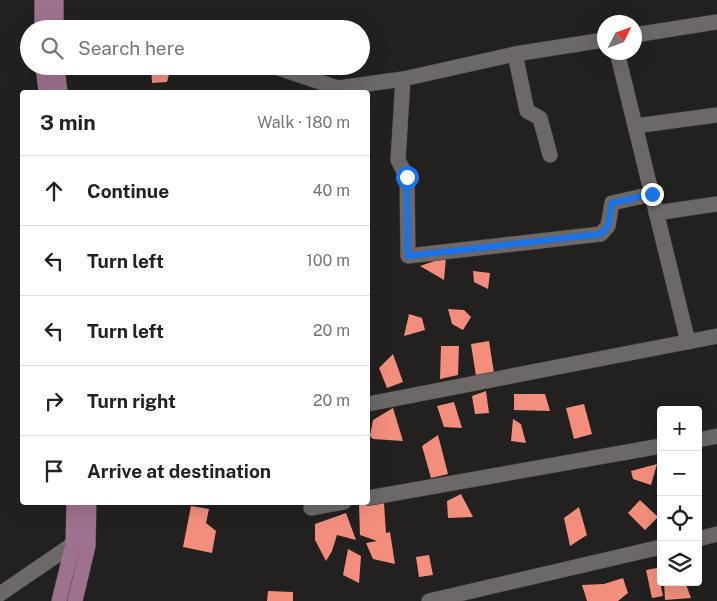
<!DOCTYPE html>
<meta charset="utf-8">
<style>
body{margin:0;font-family:"Public Sans",sans-serif;background:#f2f2f2;color:#222}
.controls{position:absolute;right:15px;bottom:15px;display:grid;overflow:hidden;border-radius:5px;box-shadow:0 5px 20px #0002}
.controls button{width:45px;height:45px;display:grid;place-items:center;padding:0;border:0;border-bottom:1px solid #e0e0e0;background:#fff;color:#222;font:25px sans-serif}
.compass{position:absolute;left:597px;top:15px;width:45px;height:45px;border-radius:50%;background:#fff;box-shadow:0 5px 20px #0002;rotate:48deg}
.stop{position:absolute;width:15px;height:15px;margin:-11px;border:4px solid #1a73e8;border-radius:50%;background:#fff}
.stop.end{background:#1a73e8;border-color:#fff;box-shadow:0 1px 5px #0008}
.list{margin:0;padding:0;list-style:none}
h2{display:flex;justify-content:space-between;align-items:center;height:65px;margin:0;padding:0 20px;font-size:21px}
h2 small{font-size:16px;font-weight:400;color:#767676}
.list li{display:grid;grid-template-columns:32px 1fr auto;gap:15px;align-items:center;box-sizing:border-box;height:70px;padding:0 20px;border-top:1px solid #e0e0e0}
.list b{display:block;font-size:19px;white-space:nowrap}
.list em{font-size:16px;font-style:normal;color:#767676}
.icon{flex:none;width:28px;height:28px;fill:none;stroke:currentColor;stroke-width:2;stroke-linecap:round;stroke-linejoin:round}
.map{position:relative;flex:none;width:717px;height:601px;overflow:hidden}
.search{position:absolute;background:#fff;box-shadow:0 5px 20px #0002;left:20px;top:20px;width:350px;height:55px;display:flex;align-items:center;gap:12px;box-sizing:border-box;padding:0 18px;border-radius:28px;color:#767676;font-size:19px}
.panel{position:absolute;background:#fff;box-shadow:0 5px 20px #0002;left:20px;top:90px;width:350px;height:415px;border-radius:5px}
.map>svg:first-child{display:block}
.building{fill:#f38e7c}
.lines{fill:none;stroke-linecap:round;stroke-linejoin:round}
.minor-casing{stroke:#3f3b3c;stroke-width:16}
.major-casing{stroke:#3f3b3c;stroke-width:16}
.minor{stroke:#6c6868;stroke-width:15}
.major{stroke:#9e728f;stroke-width:15}
.route{stroke:#1a73e8;stroke-width:6}
</style>
<div class="map">
<svg width="717" height="601" viewBox="0 0 717 601">
<rect width="100%" height="100%" fill="#232020"/>
<path class="building" d="M151 66 171 67 167 82 152 83Z
M446 257 444 280 420 266Z
M473 271 490 273 488 289 474 282Z
M448 309 464 310 471 317 463 330 452 324Z
M409 314 422 318 425 330 404 336Z
M489 341 494 373 476 376 471 344Z
M441 346H459L458 375 440 379Z
M393 354 403 382 387 388 379 368Z
M486 391 489 413 475 414 472 396Z
M514 394H545L550 411 514 410Z
M454 402 462 428 444 427 437 406Z
M584 404 592 434 574 439 566 408Z
M393 408 403 441 373 439 370 436 373 420Z
M513 419 521 424 526 443 511 441Z
M438 435 448 474 431 478 422 446Z
M657 464 651 485 633 479 631 471Z
M461 494 473 517 448 518 447 501Z
M640 500 658 517 645 530 628 513Z
M384 503 386 533 390 532 395 564 373 559 366 543 377 541 360 535 359 504Z
M191 506 209 509 206 523 216 531 212 553 183 547Z
M579 507 587 535 570 546 564 518Z
M346 513 356 540 337 535 332 551 326 561 315 540V524Z
M348 549 361 556 359 583 343 575Z
M429 555 433 575 419 577 416 557Z
M657 568 663 596 652 598 646 570Z
M623 578 628 593 618 601H587L582 585 604 584Z
M664 582H685L691 598 665 600Z
M268 591 293 592V601H267Z"/>
<g class="lines">
<g class="minor-casing">
<path id="minor" d="M634 35 717 22
M617 52 688 342
M515 54 527 111 540 118 550 155
M272 66 338 88 403 79 515 54 604 40
M403 79 398 160 407 177 408 256 601 234 608 226 612 203 652 194
M635 126 717 115
M656 213 717 204
M368 404 717 336
M698 440 717 436
M368 498 661 446
M311 508 344 502
M698 539 717 534
M0 594 73 544
M429 601 661 547"/>
</g>
<g class="major-casing">
<path id="major" d="M42 29V0
M56 29V0
M43 66 46 92
M57 66 60 92
M59 601 73 544 74 502
M75 601 88 546 89 502"/>
</g>
<use href="#minor" class="minor"/>
<use href="#major" class="major"/>
</g>
<g class="lines">
<path class="route" d="M407 177 408 256 601 234 608 226 612 203 652 194"/>
</g>
</svg>
<div class="controls">
<button>+</button>
<button>−</button>
<button><svg class="icon" aria-label="locate" viewBox="0 0 24 24"><circle cx="12" cy="12" r="6"/><path d="M12 2v4M12 18v4M2 12h4M18 12h4"/></svg></button>
<button><svg class="icon" aria-label="layers" viewBox="0 0 24 24"><path d="M12 4l9 5-9 5-9-5zM3 14l9 5 9-5"/></svg></button>
</div>
<svg class="compass" viewBox="-18 -18 36 36"><path d="M0-13l5 13h-10z" fill="#e53935"/><path d="M0 13l5-13h-10z" fill="#767676"/></svg>
<div class="stop" style="left:407px;top:177px"></div>
<div class="stop end" style="left:652px;top:194px"></div>
<div class="search"><svg class="icon" aria-label="search" viewBox="0 0 24 24"><circle cx="10" cy="10" r="6"/><path d="M15 15l6 6"/></svg>Search here</div>
<section class="panel">
<h2>3 min<small>Walk · 180 m</small></h2>
<ul class="list">
<li><svg class="icon" aria-label="ahead" viewBox="0 0 24 24"><path d="M12 20V5M6 11l6-6 6 6"/></svg><div><b>Continue</b></div><em>40 m</em></li>
<li><svg class="icon" aria-label="left" viewBox="0 0 24 24"><path d="M17 20v-9H6M10 6l-5 5 5 5"/></svg><div><b>Turn left</b></div><em>100 m</em></li>
<li><svg class="icon" aria-label="left" viewBox="0 0 24 24"><path d="M17 20v-9H6M10 6l-5 5 5 5"/></svg><div><b>Turn left</b></div><em>20 m</em></li>
<li><svg class="icon" aria-label="right" viewBox="0 0 24 24"><path d="M7 20v-9h11M14 6l5 5-5 5"/></svg><div><b>Turn right</b></div><em>20 m</em></li>
<li><svg class="icon" aria-label="arrive" viewBox="0 0 24 24"><path d="M6 21V4h12l-3 4 3 4H6"/></svg><div><b>Arrive at destination</b></div></li>
</ul>
</section>
</div>
